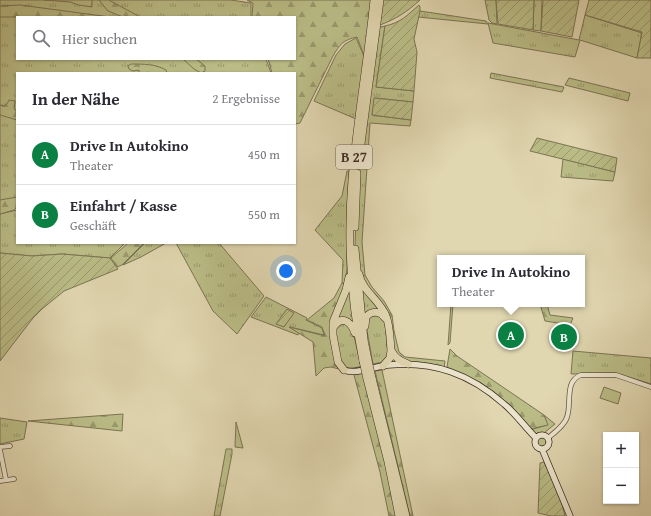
<!DOCTYPE html>
<html lang="de">
<meta charset="utf-8">
<style>
body{margin:0;font-family:"Gentium Book Plus",serif;background:#f2f2f3;color:#2b2b33}
.controls{position:absolute;right:12px;bottom:12px;display:grid;overflow:hidden;border-radius:0px;box-shadow:0 1px 3px #0004}
.controls button{width:36px;height:36px;display:grid;place-items:center;padding:0;border:0;border-bottom:1px solid #e1e1e2;background:#fff;color:#2b2b33;font:20px sans-serif}
.you{position:absolute;left:286px;top:271px;width:14px;height:14px;margin:-10px;border:3px solid #fff;border-radius:50%;background:#1a73e8;box-shadow:0 0 0 6px #1a73e833}
.badge{display:grid;place-items:center;width:26px;height:26px;border-radius:50%;background:#0b8043;color:#fff;font-size:13px;font-weight:700}
.pin{position:absolute;translate:-50% -50%;border:2px solid #fff;box-shadow:0 1px 4px #0006}
.popup{position:absolute;left:437px;top:255px;width:148px;height:52px;box-sizing:border-box;display:grid;place-content:center;border-radius:0px;background:#fff;filter:drop-shadow(0 1px 3px #0005);font-size:13px;white-space:nowrap;color:#7c7c81}
.popup b{font-size:15px;color:#2b2b33}
.popup::after{content:'';position:absolute;left:50%;top:100%;margin-left:-8px;border:8px solid transparent;border-top-color:#fff}
.list{margin:0;padding:0;list-style:none}
h2{display:flex;justify-content:space-between;align-items:center;height:52px;margin:0;padding:0 16px;font-size:17px}
h2 small{font-size:13px;font-weight:400;color:#7c7c81}
.list li{display:grid;grid-template-columns:26px 1fr auto;gap:12px;align-items:center;box-sizing:border-box;height:60px;padding:0 16px;border-top:1px solid #e1e1e2}
.list b{display:block;font-size:15px;white-space:nowrap}
.list p{margin:0;font-size:13px;white-space:nowrap;color:#7c7c81}
.list em{font-size:13px;font-style:normal;color:#7c7c81}
.icon{flex:none;width:22px;height:22px;fill:none;stroke:currentColor;stroke-width:2;stroke-linecap:round;stroke-linejoin:round}
.map{position:relative;flex:none;width:651px;height:516px;overflow:hidden}
.search{position:absolute;background:#fff;box-shadow:0 1px 3px #0004;left:16px;top:16px;width:280px;height:44px;display:flex;align-items:center;gap:10px;box-sizing:border-box;padding:0 14px;border-radius:0px;color:#7c7c81;font-size:15px}
.panel{position:absolute;background:#fff;box-shadow:0 1px 3px #0004;left:16px;top:72px;width:280px;height:172px;border-radius:0px}
.map>svg:first-child{display:block}
.grass{fill:url(#grass-tufts);stroke:#7c7454}
.forest{fill:url(#forest-firs);stroke:#7c7454}
.garden{fill:url(#garden-furrows);stroke:#7c7454}
.pitch{fill:#babc86;stroke:#7c7454}
.lines{fill:none;stroke-linecap:round;stroke-linejoin:round}
.minor-casing{stroke:#675645;stroke-width:5.5}
.secondary-casing{stroke:#3f2c21;stroke-width:7}
.trunk-casing{stroke:#3f2c21;stroke-width:8}
.minor{stroke:#ebe4cc;stroke-width:4}
.secondary{stroke:#ebe4cc;stroke-width:5.5}
.trunk{stroke:#e0d6b0;stroke-width:7}
.trunk-bridge-casing{stroke:#3f2c21;stroke-width:8;stroke-linecap:butt}
.trunk-bridge{stroke:#e0d6b0;stroke-width:7}
.labels{text-anchor:middle;stroke-width:3;stroke-linejoin:round;paint-order:stroke}
.shield{fill:#ebe4cc;stroke:#736354;stroke-width:1}
.shield-label{font-size:14px;font-weight:bold;fill:#3f2c21}
</style>
<div class="map">
<svg width="651" height="516" viewBox="0 0 651 516">
<defs>
<pattern id="grass-tufts" width="24" height="20" patternUnits="userSpaceOnUse"><rect width="24" height="20" fill="#babc86"/><path d="M3 7l-1-3M5 7V3M7 7l1-3M15 17l-1-3M17 17v-4M19 17l1-3" fill="none" stroke="#99996d"/></pattern>
<pattern id="forest-firs" width="22" height="20" patternUnits="userSpaceOnUse"><rect width="22" height="20" fill="#babc86"/><path d="M5 1l3.5 6h-7zM16 11l3.5 6h-7z" fill="#99996d"/></pattern>
<pattern id="garden-furrows" width="10" height="10" patternUnits="userSpaceOnUse"><rect width="10" height="10" fill="#babc86"/><path d="M-1 1l2-2M0 10L10 0M9 11l2-2" fill="none" stroke="#99996d"/></pattern>
</defs>
<rect width="100%" height="100%" fill="#e0d6b0"/>
<filter id="stains"><feTurbulence type="fractalNoise" baseFrequency=".005" numOctaves="4"/><feColorMatrix values="0 0 0 0 .2 0 0 0 0 .09 0 0 0 0 .02 0 0 0 .5 -.17"/></filter>
<radialGradient id="worn" r=".72"><stop offset=".6" stop-color="#630" stop-opacity="0"/><stop offset="1" stop-color="#630" stop-opacity=".3"/></radialGradient>
<path class="grass" d="M0 0H231L251 3V17H17V59H266L271 73H17V207L0 211Z
M485 0H496L497 24 492 23 489 20Z
M534 0H542L541 31 533 30Z
M420 11 486 21 488 24 418 17Z
M585 15 642 33 637 58 580 40 575 57 493 43 488 23 579 40Z
M385 26 376 87 414 91 413 102 375 98 372 115 411 120 410 126 370 123 362 242 365 275 361 279 355 246 357 181 360 143 376 28Z
M356 38 367 63 356 119 314 101 336 55 345 44Z
M491 73 564 87 562 92 490 78Z
M569 78 630 93 628 101 565 85Z
M563 159 615 172 613 181 561 177Z
M347 171H349L347 208V268L345 284 342 283 343 260 315 230 342 196Z
M17 210V243H125L110 258 62 254 32 256 0 253V214Z
M145 243H166L141 257 123 265Z
M176 243H219L264 296 237 334 213 311Z
M359 279 381 310 365 315Z
M348 290 351 296 354 322C348 318 343 317 336 319Z
M266 297 307 318 306 320 322 328 324 335 290 327 299 333 298 335 251 317Z
M375 314 382 316 385 323 388 355 383 362 373 364 366 325 369 316Z
M341 322 352 328 361 366 352 369 343 367 339 360 335 329Z
M394 331 399 352 405 357 445 361 444 369 420 365 397 359 389 336Z
M573 351 651 358V384L616 373 571 374Z
M544 415 555 424 544 433 534 434 530 430 547 425Z
M0 418 27 422 24 439 0 444Z
M236 422 243 448 235 447Z
M536 442a5 5 0 1 1 10 0a5 5 0 1 1-10 0Z
M226 449H232V454L220 516H214Z"/>
<path class="forest" d="M44 0H92V7L79 5 70 2Z
M99 0H109L140 17H123L108 11Z
M247 0H374L367 63 357 37C343 40 340 44 333 56L300 123 295 124V73H272L268 59H295V17H252L253 3Z
M20 5 110 17H0V6Z
M183 59H196L205 66V71L201 73 194 69Z
M131 64C143 64 156 64 166 70L167 73H139V70L133 71 129 69 128 66Z
M9 100 15 101 14 108 17 112V120L0 115V105L4 106 7 104Z
M17 197 16 208 14 210 0 214V200Z
M128 243H144L122 265 117 267 111 258Z
M365 275 372 287 384 301 392 315 394 331 389 336 387 321 361 279Z
M342 283 345 284 332 318 339 369 331 367 324 368 316 376 313 342 289 327 325 336 322 327 307 320 334 298Z
M451 304H453L450 343 448 345Z
M540 304H547L550 315 573 318 570 325 545 321Z
M450 349 457 356 544 415 548 425 530 429 487 388 447 367Z
M382 370 413 516H410L375 371Z
M363 372 392 484 397 516H389L380 472 354 375Z
M123 414 122 431 28 421Z"/>
<path class="garden" d="M381 0H420C407 12 396 19 380 25Z
M496 0H534L533 30 498 24Z
M543 0H579L572 37 541 31Z
M589 0H651V58H637L642 32 585 15Z
M419 5 420 7V11L414 39 417 52 414 91 376 87 385 26C402 22 406 16 419 5Z
M374 98 413 102 411 120 372 115Z
M537 138 617 158 615 172 530 151Z
M0 253 32 256 62 254 110 258 118 269 64 291 42 309 33 318 0 361Z
M287 309 294 313 284 327 276 324Z
M544 462 559 492 565 516H551L538 513 540 463Z"/>
<path class="pitch" d="M604 387 621 393 618 404 600 398Z"/>
<g class="lines">
<g class="minor-casing">
<path id="minor" d="M548 438C554 433 565 425 567 417 572 404 564 381 581 375H616L651 387
M0 447 10 446
M0 450 6 480
M0 481 14 479"/>
</g>
<g class="secondary-casing">
<path id="secondary" d="M344 370C355 375 376 366 389 365 434 361 470 374 504 404 516 414 525 427 536 438
M535 442a7 7 0 1 1 14 0a7 7 0 1 1-14 0Z
M542 449 570 516"/>
</g>
<g class="trunk-casing">
<path id="trunk" d="M360 151 380 0
M355 227 357 173
M355 249 364 340 368 360
M359 274C362 291 380 300 386 316 390 326 390 339 391 350 395 358 400 361 408 364
M365 326 366 317C371 311 379 310 385 318
M333 328C341 315 350 320 355 333
M363 361C351 302 347 241 352 180 357 120 368 60 374 0
M383 366 390 358 391 350
M344 370 338 362 333 335V322L346 290 349 277
M372 378 406 516
M367 379 388 462 399 516"/>
</g>
<use href="#minor" class="minor"/>
<use href="#secondary" class="secondary"/>
<use href="#trunk" class="trunk"/>
<g class="trunk-bridge-casing">
<path id="trunk-bridge" d="M368 360 372 378
M363 361 367 379"/>
</g>
<use href="#trunk-bridge" class="trunk-bridge"/>
</g>
<g class="labels">
<rect class="shield" x="336" y="145" width="36" height="24" rx="3"/>
<g class="shield-label">
<text x="354" y="162">B 27</text>
</g>
</g>
<rect width="100%" height="100%" filter="url(#stains)"/>
<rect width="100%" height="100%" fill="url(#worn)"/>
</svg>
<div class="controls">
<button>+</button>
<button>−</button>
</div>
<div class="you"></div>
<div class="pin badge" style="left:511px;top:335px">A</div>
<div class="popup"><b>Drive In Autokino</b>Theater</div>
<div class="pin badge" style="left:564px;top:337px">B</div>
<div class="search"><svg class="icon" aria-label="search" viewBox="0 0 24 24"><circle cx="10" cy="10" r="6"/><path d="M15 15l6 6"/></svg>Hier suchen</div>
<section class="panel">
<h2>In der Nähe<small>2 Ergebnisse</small></h2>
<ul class="list">
<li><span class="badge">A</span><div><b>Drive In Autokino</b><p>Theater</p></div><em>450 m</em></li>
<li><span class="badge">B</span><div><b>Einfahrt / Kasse</b><p>Geschäft</p></div><em>550 m</em></li>
</ul>
</section>
</div>
